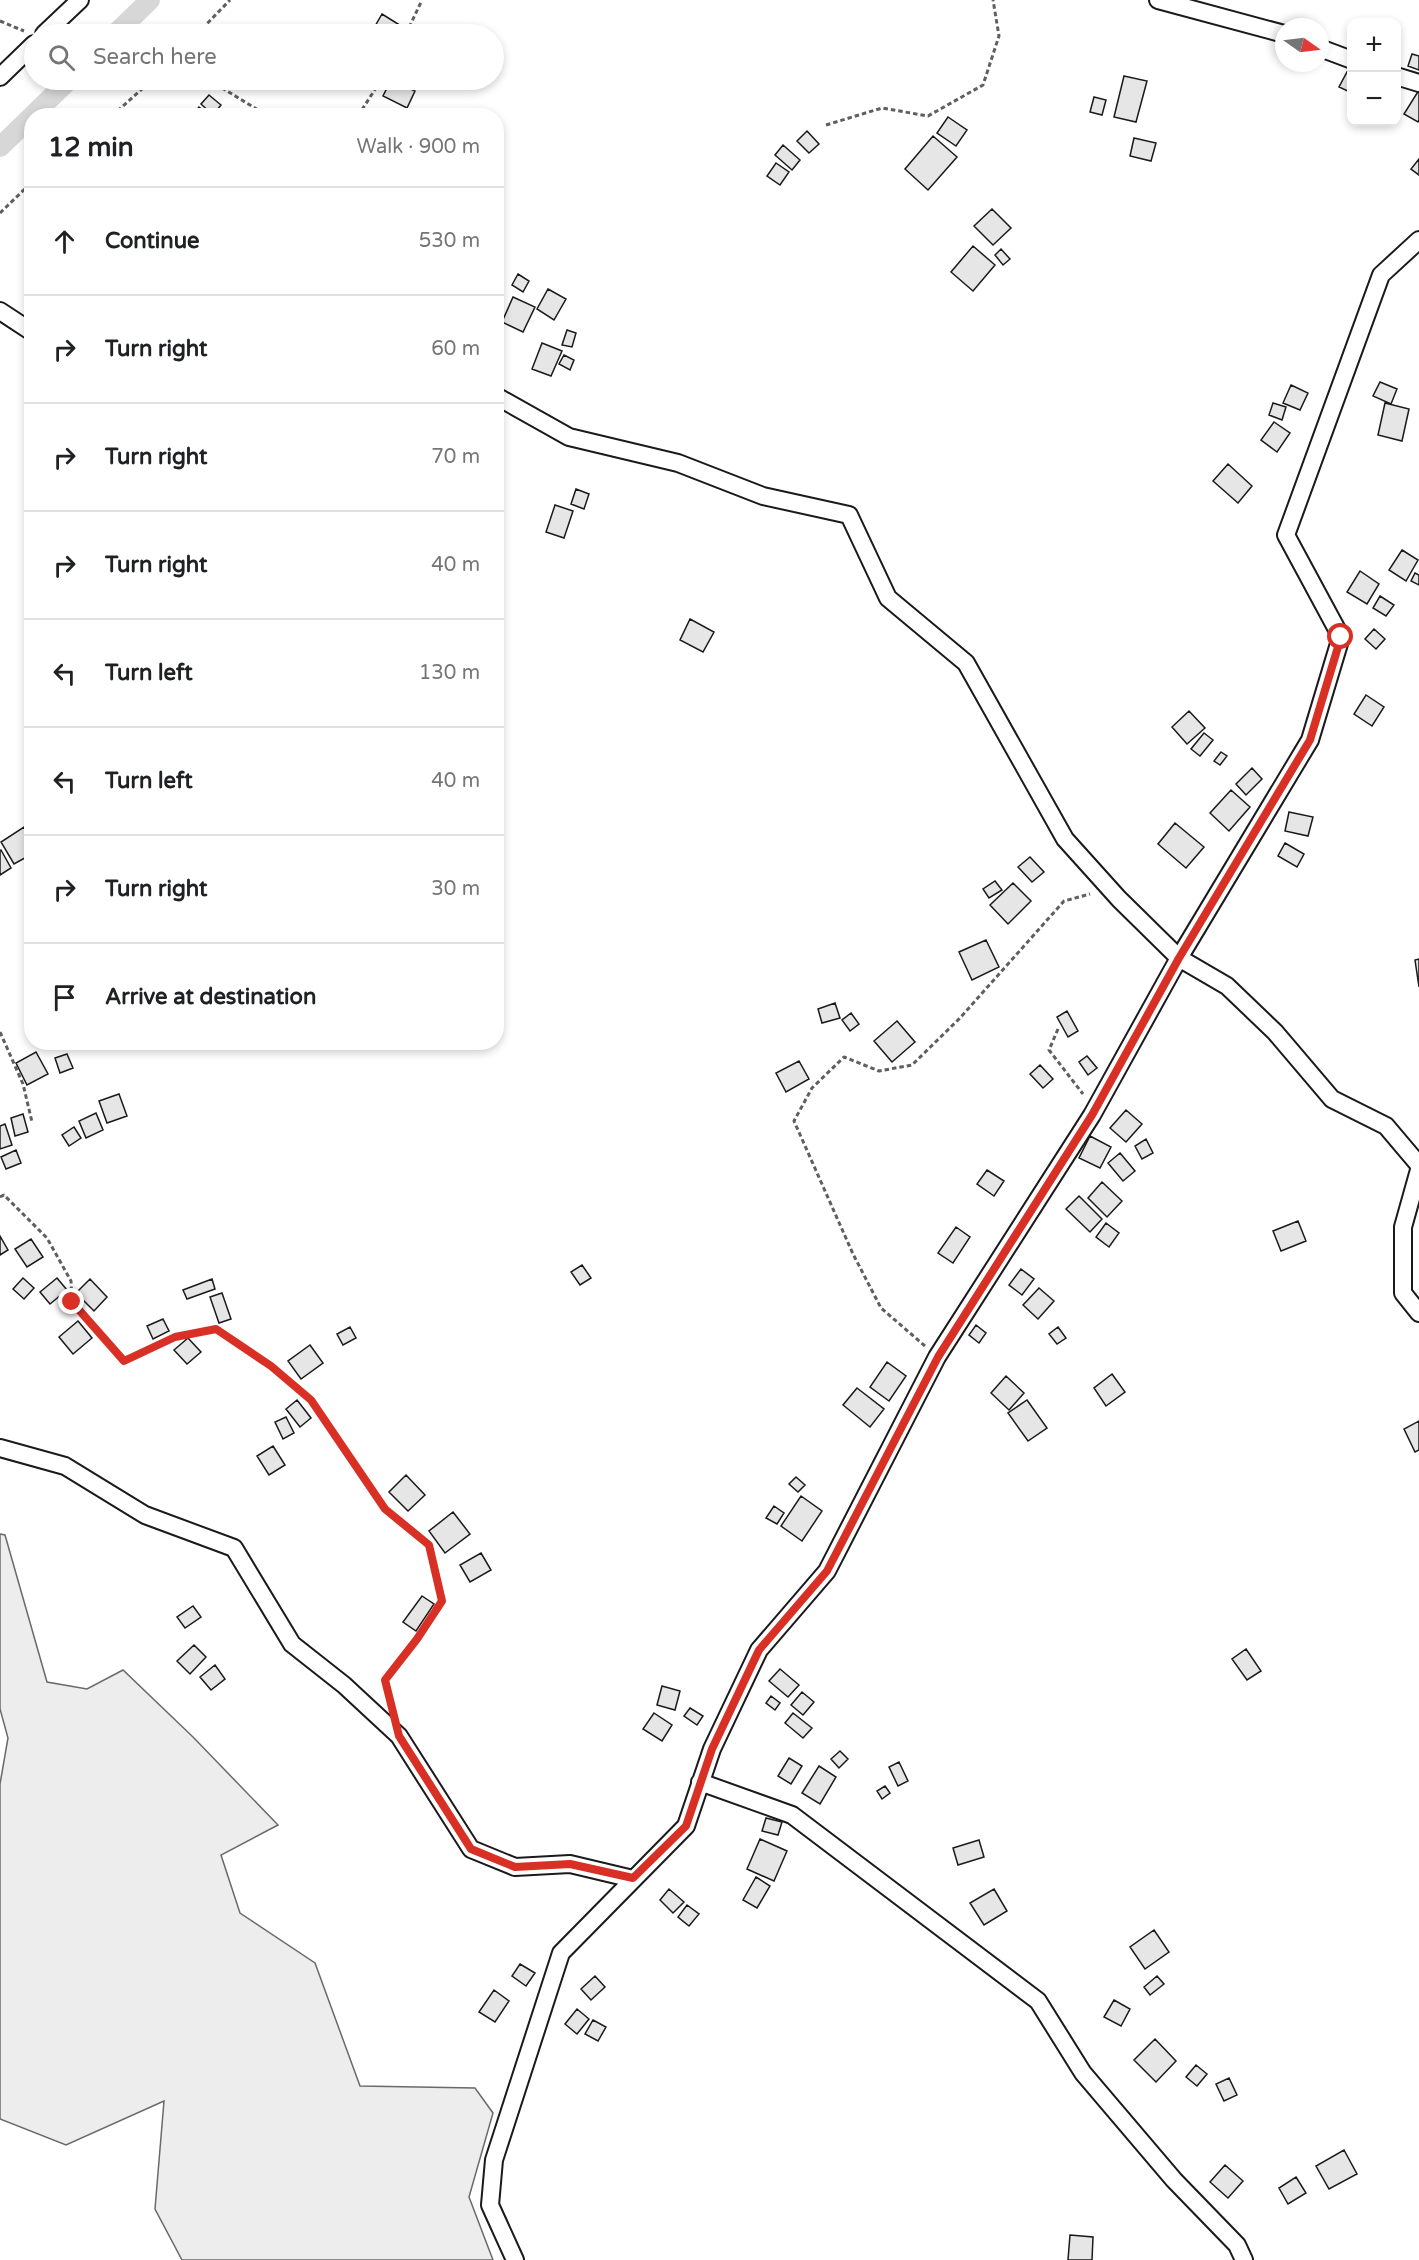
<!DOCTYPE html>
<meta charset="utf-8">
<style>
body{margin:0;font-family:"Varela Round",sans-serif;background:#f2f2f2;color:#202124}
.controls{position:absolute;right:18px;top:18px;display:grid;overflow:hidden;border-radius:12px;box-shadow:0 3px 9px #0003}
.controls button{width:54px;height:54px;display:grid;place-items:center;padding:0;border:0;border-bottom:2px solid #e0e0e0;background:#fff;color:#202124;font:30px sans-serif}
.compass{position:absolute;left:1275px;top:18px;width:54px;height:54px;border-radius:50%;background:#fff;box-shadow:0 3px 9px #0003;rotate:104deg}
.stop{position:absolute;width:18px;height:18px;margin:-14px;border:4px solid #d93025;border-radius:50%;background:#fff}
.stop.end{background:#d93025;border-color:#fff;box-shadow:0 2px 6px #0008}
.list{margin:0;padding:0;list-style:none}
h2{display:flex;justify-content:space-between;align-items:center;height:78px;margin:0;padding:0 24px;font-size:26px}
h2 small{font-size:20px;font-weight:400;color:#757577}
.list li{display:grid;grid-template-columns:39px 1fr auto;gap:18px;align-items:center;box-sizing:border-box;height:108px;padding:0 24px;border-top:2px solid #e0e0e0}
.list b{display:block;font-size:22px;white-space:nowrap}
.list em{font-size:20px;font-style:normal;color:#757577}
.icon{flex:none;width:33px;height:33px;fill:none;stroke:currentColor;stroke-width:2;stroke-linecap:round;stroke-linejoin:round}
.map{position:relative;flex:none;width:1419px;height:2260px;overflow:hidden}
.search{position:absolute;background:#fff;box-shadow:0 3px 9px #0003;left:24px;top:24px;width:480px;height:66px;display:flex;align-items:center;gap:15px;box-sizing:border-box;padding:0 21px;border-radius:33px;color:#757577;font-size:22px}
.panel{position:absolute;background:#fff;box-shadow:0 3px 9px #0003;left:24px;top:108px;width:480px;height:942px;border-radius:24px}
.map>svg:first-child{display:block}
.built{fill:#ededed;stroke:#6a6a6a;stroke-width:1.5}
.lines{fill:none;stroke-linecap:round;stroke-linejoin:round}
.canal{stroke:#d7d7d7;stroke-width:20}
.building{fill:#e6e6e6;stroke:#1a1a1a;stroke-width:1.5}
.street-casing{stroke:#1a1a1a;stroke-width:20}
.path{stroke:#5f5f5f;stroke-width:3;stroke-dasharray:4.5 3;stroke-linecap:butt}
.street{stroke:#fff;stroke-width:16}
.route{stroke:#d93025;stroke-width:8}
</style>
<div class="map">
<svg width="1419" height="2260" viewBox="0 0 1419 2260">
<rect width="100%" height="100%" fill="#fff"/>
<path class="built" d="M0 1534 5 1535 47 1682 87 1689 123 1670 193 1737 278 1825 221 1855 240 1913 315 1963 360 2086 475 2088 493 2113 469 2197 493 2260H182L155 2209 164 2101 66 2145 0 2119V1784L8 1738 0 1709Z"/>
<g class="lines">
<path class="canal" d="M115 34 150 0
M32 116 69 80
M0 147 32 116"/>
</g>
<path class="building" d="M382 14 406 29 402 34H385L374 28Z
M1412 54 1419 56V70L1408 66Z
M1347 72 1352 74V93L1339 87Z
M1124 76 1147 81 1136 122 1114 117Z
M391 80 415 91 407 108 383 96Z
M1419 90V120L1418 122 1404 114Z
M209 95 221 105 213 115 201 104Z
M1094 97 1106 100 1102 115 1090 112Z
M199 107 209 115 208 116 192 115Z
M948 117 967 130 956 146 937 133Z
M807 131 819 144 809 153 797 141Z
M933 136 957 157 928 190 905 169Z
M1134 138 1156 143 1151 161 1130 156Z
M783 145 800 160 792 170 775 155Z
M1419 159V175L1411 169Z
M776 163 789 172 780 185 767 176Z
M992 209 1011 228 993 245 974 226Z
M973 246 995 265 973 291 951 272Z
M1001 249 1010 259 1003 265 995 255Z
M518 274 529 281 523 292 512 285Z
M548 289 566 299 554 320 537 309Z
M513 297 535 307 523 332 502 322Z
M567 330 576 333 572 347 562 345Z
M542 343 562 351 551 376 532 369Z
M564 355 574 360 570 370 559 364Z
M1380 382 1397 389 1391 404 1373 396Z
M1291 385 1308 393 1300 410 1283 403Z
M1273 403 1286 407 1282 420 1269 415Z
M1385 403 1409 409 1402 441 1378 435Z
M1274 422 1290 433 1277 452 1261 440Z
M1228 464 1252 486 1238 503 1213 481Z
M576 489 589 494 584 509 571 504Z
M555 505 573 511 564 538 546 532Z
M1402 550 1418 560 1406 581 1389 570Z
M1360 571 1379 584 1367 604 1347 592Z
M1415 573 1419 575V585L1411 581Z
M1380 596 1394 605 1386 616 1373 608Z
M690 619 714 632 703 652 680 640Z
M1374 629 1385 639 1376 649 1365 639Z
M1366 695 1384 707 1372 726 1354 714Z
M1189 711 1205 728 1187 744 1172 727Z
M1204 733 1213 740 1200 756 1191 749Z
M1221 752 1227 756 1220 765 1214 761Z
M1252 768 1262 779 1246 795 1236 784Z
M1231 790 1250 807 1229 831 1210 813Z
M1289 812 1313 817 1308 836 1285 831Z
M1175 823 1204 847 1186 868 1158 844Z
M24 827 32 839V854L14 864 1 842Z
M1285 843 1304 854 1297 867 1278 856Z
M1 850 11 868 0 875V851Z
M1030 857 1044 872 1032 882 1018 867Z
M995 881 1002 890 989 898 983 889Z
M1013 883 1031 901 1008 924 990 905Z
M986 940 999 967 972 980 959 952Z
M1419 959V987L1415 960Z
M835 1003 840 1018 822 1023 818 1009Z
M1067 1011 1078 1031 1068 1037 1057 1017Z
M851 1013 859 1024 850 1031 842 1020Z
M897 1021 915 1042 892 1062 874 1041Z
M36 1052 48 1074 27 1085 16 1063Z
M67 1054 73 1068 60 1073 55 1058Z
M1087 1056 1097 1068 1088 1075 1079 1062Z
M799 1061 809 1079 786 1092 776 1073Z
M1040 1065 1053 1079 1043 1088 1030 1074Z
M119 1094 127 1116 107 1123 99 1101Z
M1126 1110 1142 1124 1126 1142 1110 1128Z
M96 1113 103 1130 86 1138 79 1121Z
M23 1114 28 1132 15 1136 11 1118Z
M5 1124 12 1145 0 1149V1126Z
M74 1127 81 1138 69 1146 62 1135Z
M1090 1136 1111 1147 1100 1168 1079 1158Z
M1146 1139 1153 1153 1142 1159 1135 1146Z
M16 1150 21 1163 6 1169 1 1157Z
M1120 1153 1135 1171 1123 1181 1108 1163Z
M987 1170 1004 1181 994 1196 977 1184Z
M1102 1182 1122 1201 1107 1217 1088 1198Z
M1079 1196 1102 1219 1090 1232 1066 1209Z
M1298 1221 1306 1241 1281 1251 1273 1231Z
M1106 1223 1119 1233 1109 1247 1096 1237Z
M956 1227 970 1237 953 1263 938 1253Z
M0 1236 8 1250 0 1255Z
M31 1239 43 1257 27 1267 15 1249Z
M582 1265 591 1278 580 1285 571 1272Z
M1021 1269 1034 1279 1022 1295 1009 1285Z
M23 1278 34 1288 24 1299 13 1289Z
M57 1278 67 1290 50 1304 40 1292Z
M90 1279 107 1297 94 1311 76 1293Z
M212 1279 215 1289 187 1299 183 1290Z
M1039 1288 1054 1301 1038 1319 1023 1305Z
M222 1293 231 1319 219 1323 210 1297Z
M163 1319 169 1331 153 1339 147 1326Z
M78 1321 92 1338 73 1354 59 1337Z
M976 1325 986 1333 979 1343 969 1335Z
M350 1327 356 1338 343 1345 337 1334Z
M1058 1327 1066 1338 1057 1344 1049 1334Z
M188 1338 201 1352 187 1364 174 1350Z
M310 1345 323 1363 301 1379 288 1361Z
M887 1362 906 1376 889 1401 870 1387Z
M1112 1374 1125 1392 1106 1406 1094 1388Z
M1006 1376 1024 1393 1009 1410 991 1393Z
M857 1388 884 1409 870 1427 843 1405Z
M297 1400 311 1418 300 1427 286 1409Z
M1027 1400 1047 1428 1028 1441 1008 1413Z
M286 1417 294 1433 283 1439 275 1422Z
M1419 1421V1450L1415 1452 1404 1429Z
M273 1446 285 1465 269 1475 257 1456Z
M406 1475 425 1495 408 1511 389 1492Z
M796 1477 805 1485 798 1492 789 1484Z
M801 1496 822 1511 802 1541 781 1526Z
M774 1506 784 1513 777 1524 766 1518Z
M453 1512 470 1534 445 1553 429 1531Z
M481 1553 491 1570 470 1582 460 1565Z
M422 1596 434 1604 416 1631 403 1622Z
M193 1606 201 1617 185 1628 177 1617Z
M194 1645 206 1657 190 1674 177 1661Z
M1246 1649 1261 1671 1247 1680 1232 1659Z
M215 1665 225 1679 211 1690 200 1677Z
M780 1669 799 1685 788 1697 769 1681Z
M662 1686 680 1691 675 1710 657 1705Z
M802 1692 814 1702 803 1715 791 1705Z
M771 1696 780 1703 775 1710 766 1703Z
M690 1708 703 1716 697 1725 684 1716Z
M654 1713 672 1725 662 1741 643 1729Z
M793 1713 812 1728 803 1738 785 1723Z
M840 1751 848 1759 839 1768 831 1759Z
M789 1758 802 1766 791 1784 778 1776Z
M899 1762 908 1781 898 1786 889 1767Z
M819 1766 836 1777 820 1804 802 1793Z
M885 1786 890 1793 882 1799 877 1791Z
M766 1818 782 1822 778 1835 762 1831Z
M760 1839 787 1851 774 1881 747 1869Z
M979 1840 984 1857 958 1865 953 1848Z
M756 1877 770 1886 757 1908 743 1900Z
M669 1889 684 1902 673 1913 660 1900Z
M994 1889 1007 1911 984 1925 970 1903Z
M687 1905 699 1914 689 1926 678 1917Z
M1154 1930 1169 1952 1145 1969 1130 1947Z
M520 1964 535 1973 526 1986 512 1976Z
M595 1976 605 1987 591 2000 581 1989Z
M1157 1976 1164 1984 1150 1995 1144 1987Z
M494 1990 509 2001 495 2022 479 2012Z
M1114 2000 1130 2009 1121 2026 1104 2017Z
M577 2009 589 2019 577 2034 565 2024Z
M593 2020 606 2027 598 2041 585 2034Z
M1155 2039 1176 2061 1156 2082 1134 2060Z
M1196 2065 1207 2074 1197 2086 1186 2077Z
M1229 2078 1237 2095 1224 2101 1216 2084Z
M1344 2150 1357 2174 1329 2189 1316 2166Z
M1225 2165 1243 2181 1228 2198 1210 2182Z
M1296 2177 1306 2193 1288 2204 1279 2188Z
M1070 2235 1093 2237 1092 2260H1068Z"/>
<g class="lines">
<g class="street-casing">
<path id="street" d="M1158 0 1284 34
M44 34 80 0
M1320 48 1352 60
M1396 76 1419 83
M0 77 34 44
M0 311 32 332
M496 396 569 437 678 463 763 496 849 515 888 598 966 663 1065 839 1119 899 1179 958 1227 986 1275 1032 1332 1099 1386 1126 1419 1165
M1419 1170 1403 1227V1293L1419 1313
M0 1448 65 1466 145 1515 234 1548 292 1644 344 1685 399 1736 471 1849 515 1867 570 1864 633 1879
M700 1782 792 1815 1038 2001 1083 2073 1174 2180 1237 2245 1244 2260
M515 2260 490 2205 494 2160 561 1953 686 1826 712 1749 759 1650 827 1571 937 1357 1092 1115 1179 958 1310 740 1341 637 1286 535 1381 275 1419 240"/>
</g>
<path class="path" d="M0 21 24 31
M197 34 230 0
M406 34 422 0
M209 80 268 116
M112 116 152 80
M358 116 381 80
M826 125 882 108 928 116 983 85 999 36 993 0
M0 213 32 182
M1058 1029 1049 1050 1083 1094
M0 1032 23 1084 32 1122
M0 1197 4 1195 47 1238 71 1281 72 1302 124 1361 175 1337 216 1329 271 1366 311 1400 385 1509 429 1545 442 1601 417 1639 385 1680 391 1704
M925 1346 881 1308 853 1254 794 1121 812 1088 844 1057 879 1071 912 1065 960 1018 1064 901 1090 894"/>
<use href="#street" class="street"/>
</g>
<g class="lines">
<path class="route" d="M72 1302 124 1361 175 1337 216 1329 271 1366 311 1400 385 1509 429 1545 442 1601 417 1639 385 1680 399 1736 471 1849 515 1867 570 1864 633 1878 686 1826 712 1749 759 1650 827 1571 938 1357 1092 1115 1179 958 1310 740 1341 637"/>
</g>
</svg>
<div class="controls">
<button>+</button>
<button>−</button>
</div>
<svg class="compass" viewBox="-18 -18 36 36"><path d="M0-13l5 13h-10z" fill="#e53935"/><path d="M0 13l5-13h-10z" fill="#757577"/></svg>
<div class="stop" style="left:1341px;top:637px"></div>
<div class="stop end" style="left:72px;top:1302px"></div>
<div class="search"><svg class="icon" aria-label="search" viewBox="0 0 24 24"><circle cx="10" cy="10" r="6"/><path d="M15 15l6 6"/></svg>Search here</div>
<section class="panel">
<h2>12 min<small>Walk · 900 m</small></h2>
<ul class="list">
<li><svg class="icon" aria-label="ahead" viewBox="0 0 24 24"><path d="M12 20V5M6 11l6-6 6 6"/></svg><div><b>Continue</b></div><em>530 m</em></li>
<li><svg class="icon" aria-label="right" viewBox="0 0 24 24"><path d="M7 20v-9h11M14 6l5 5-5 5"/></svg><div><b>Turn right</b></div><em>60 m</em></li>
<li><svg class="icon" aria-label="right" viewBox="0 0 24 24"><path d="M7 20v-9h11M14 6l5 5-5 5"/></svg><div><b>Turn right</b></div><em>70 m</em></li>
<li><svg class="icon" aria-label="right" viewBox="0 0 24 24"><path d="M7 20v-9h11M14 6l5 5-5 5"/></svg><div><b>Turn right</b></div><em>40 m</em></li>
<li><svg class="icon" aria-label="left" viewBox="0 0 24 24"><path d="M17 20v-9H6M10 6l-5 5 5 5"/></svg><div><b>Turn left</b></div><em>130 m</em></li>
<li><svg class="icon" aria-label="left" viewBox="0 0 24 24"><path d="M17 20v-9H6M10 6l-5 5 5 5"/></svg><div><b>Turn left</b></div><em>40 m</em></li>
<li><svg class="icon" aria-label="right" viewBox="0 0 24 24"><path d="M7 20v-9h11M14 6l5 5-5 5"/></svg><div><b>Turn right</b></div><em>30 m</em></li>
<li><svg class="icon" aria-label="arrive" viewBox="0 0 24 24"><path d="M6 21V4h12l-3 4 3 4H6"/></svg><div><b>Arrive at destination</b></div></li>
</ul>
</section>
</div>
